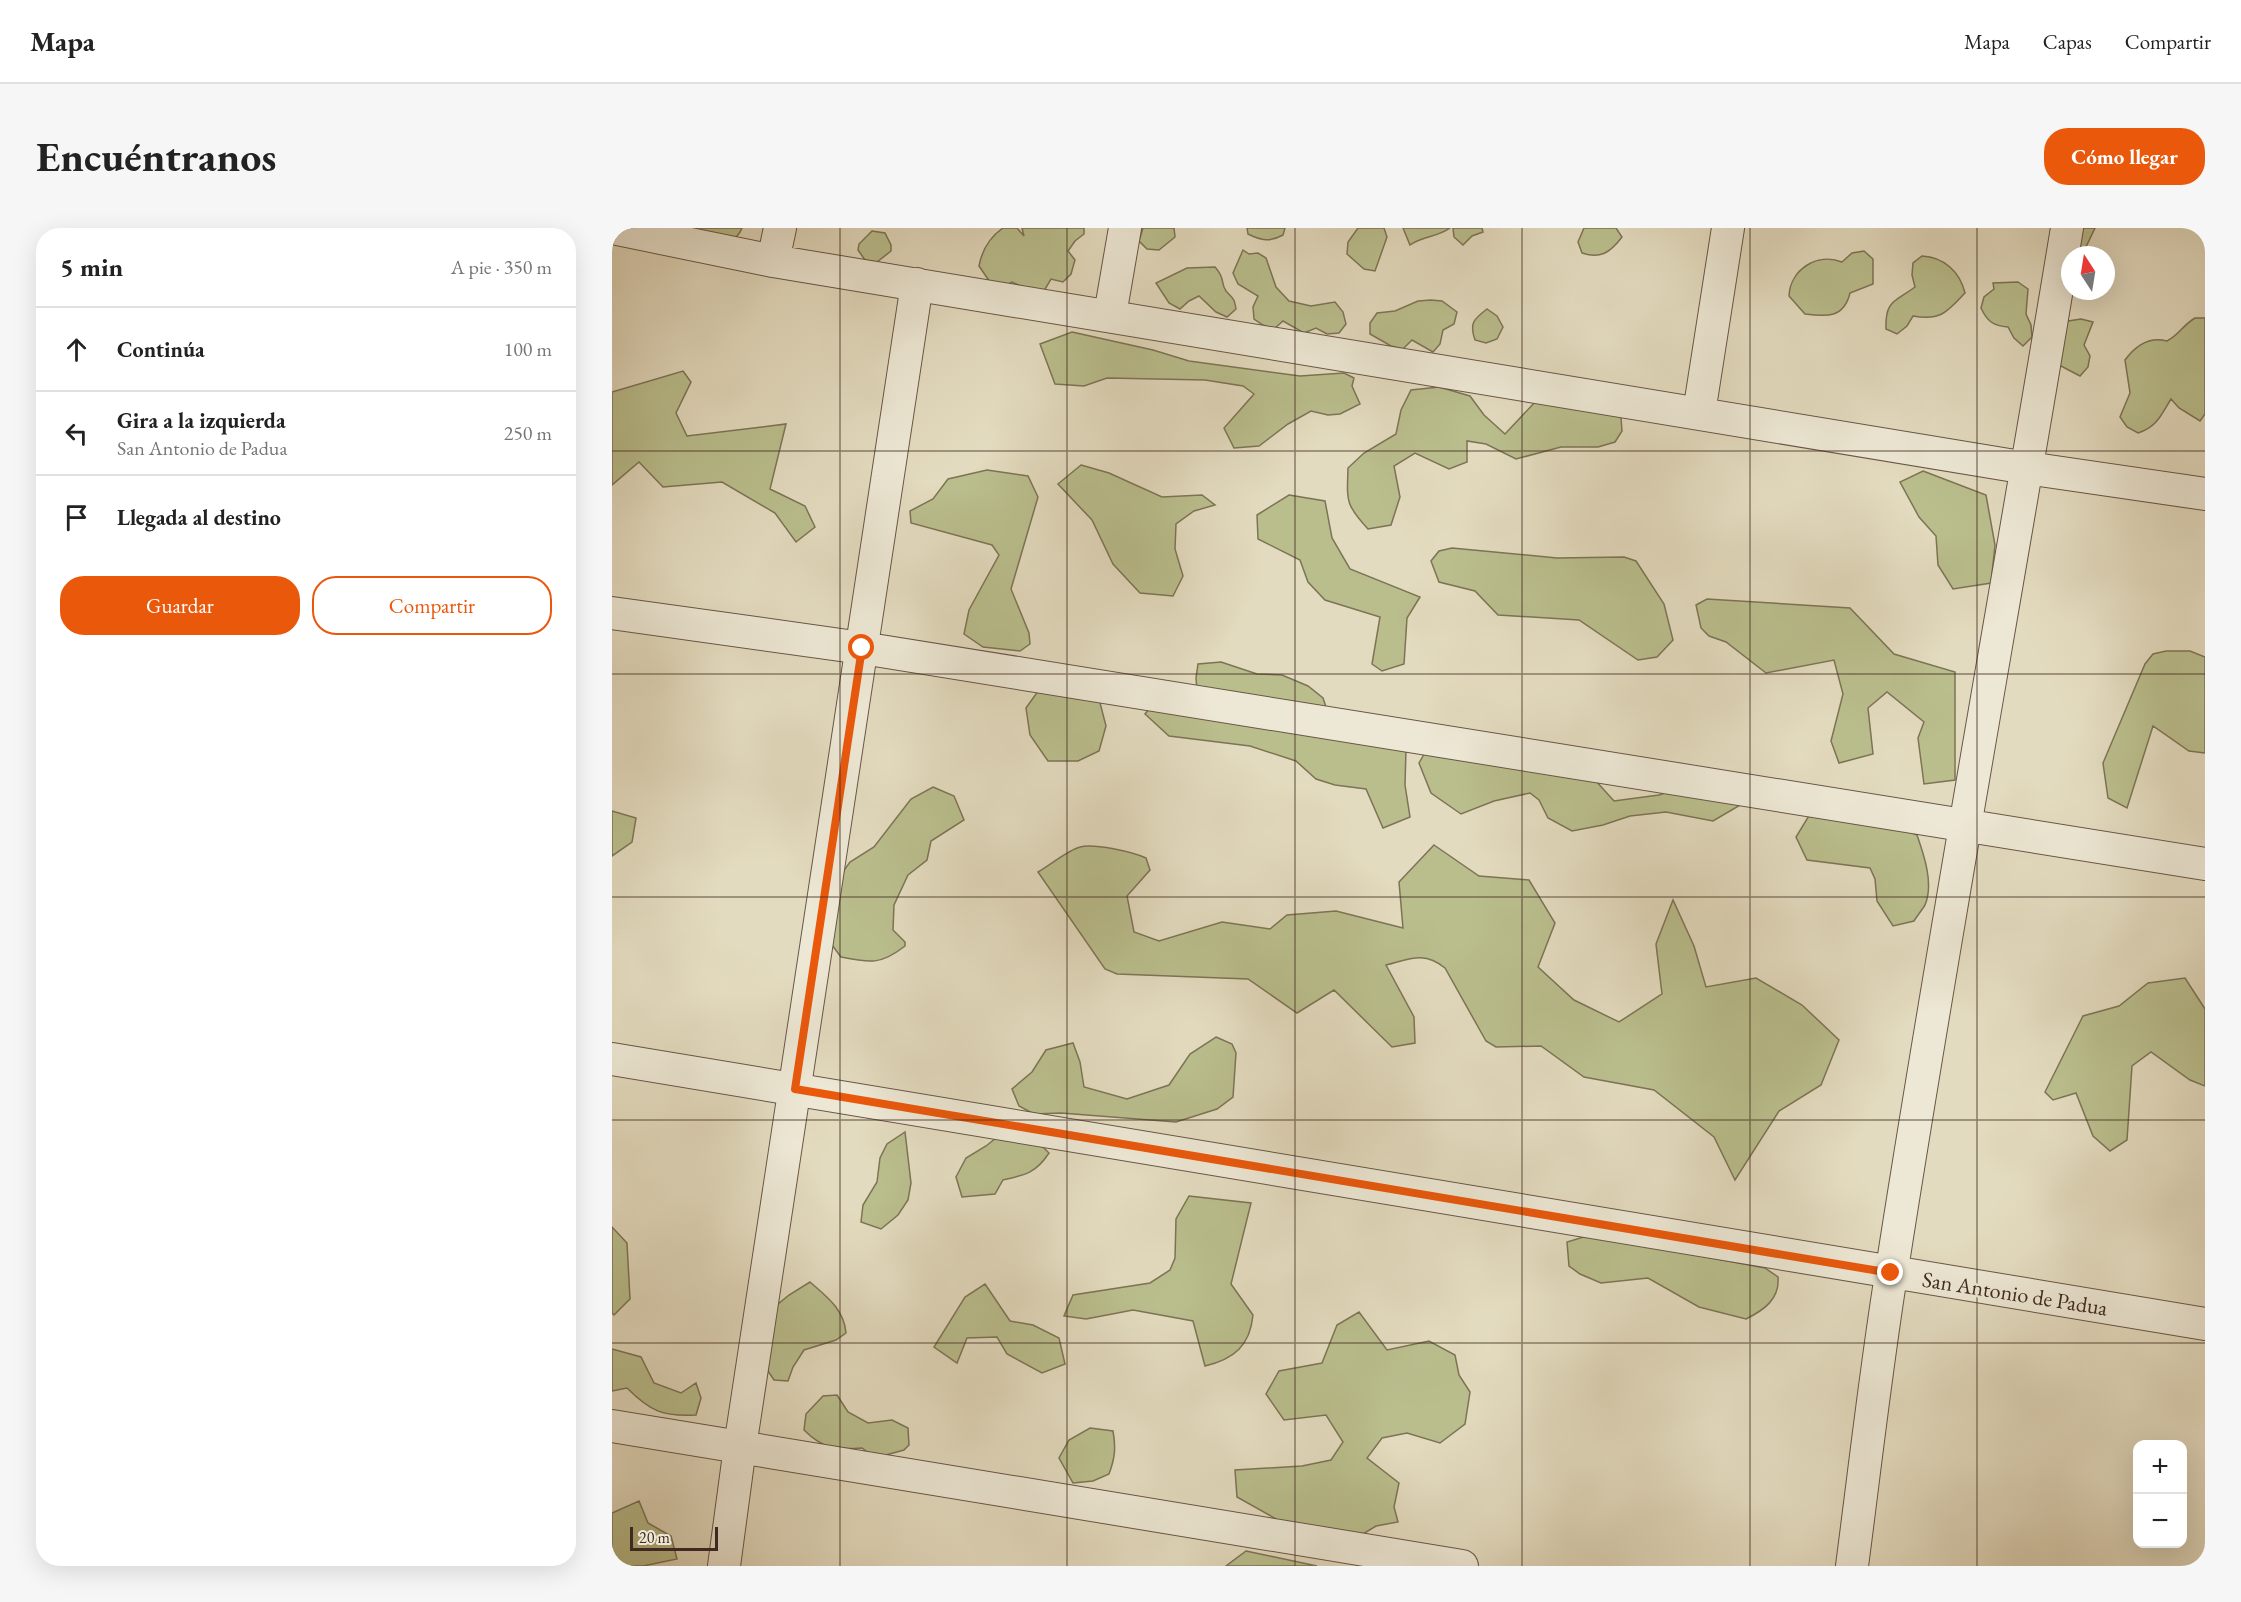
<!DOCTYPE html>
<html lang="es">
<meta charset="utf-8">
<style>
body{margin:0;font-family:"EB Garamond",serif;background:#f6f6f6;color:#222}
.controls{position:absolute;right:18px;bottom:18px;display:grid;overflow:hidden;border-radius:12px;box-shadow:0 6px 24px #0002}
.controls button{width:54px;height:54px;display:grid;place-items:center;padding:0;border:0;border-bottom:2px solid #e0e0e0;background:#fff;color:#222;font:30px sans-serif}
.compass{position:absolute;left:1449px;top:18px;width:54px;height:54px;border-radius:50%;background:#fff;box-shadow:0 6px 24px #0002;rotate:348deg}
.scale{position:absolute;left:18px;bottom:15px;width:88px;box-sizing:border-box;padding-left:6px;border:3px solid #402a1f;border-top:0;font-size:16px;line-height:21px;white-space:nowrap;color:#402a1f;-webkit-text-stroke:4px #ede8d5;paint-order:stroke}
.stop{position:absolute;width:18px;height:18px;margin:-14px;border:4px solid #ea580c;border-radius:50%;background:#fff}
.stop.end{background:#ea580c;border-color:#fff;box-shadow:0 2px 6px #0008}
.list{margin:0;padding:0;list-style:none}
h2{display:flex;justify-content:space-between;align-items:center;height:78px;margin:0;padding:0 24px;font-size:26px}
h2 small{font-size:20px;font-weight:400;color:#767676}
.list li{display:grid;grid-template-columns:39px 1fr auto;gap:18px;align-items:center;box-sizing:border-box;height:84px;padding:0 24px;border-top:2px solid #e0e0e0}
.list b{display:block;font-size:22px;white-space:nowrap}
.list p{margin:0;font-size:20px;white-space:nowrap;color:#767676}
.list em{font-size:20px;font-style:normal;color:#767676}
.actions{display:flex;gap:12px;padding:18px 24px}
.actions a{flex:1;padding:14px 0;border:2px solid #ea580c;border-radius:24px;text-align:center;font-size:21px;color:#ea580c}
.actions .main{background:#ea580c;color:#fff}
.icon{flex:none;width:33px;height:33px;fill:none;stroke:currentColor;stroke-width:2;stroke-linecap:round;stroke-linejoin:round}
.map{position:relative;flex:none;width:1593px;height:1338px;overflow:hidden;border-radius:24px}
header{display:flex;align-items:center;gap:36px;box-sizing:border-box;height:84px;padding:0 30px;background:#fff;border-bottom:2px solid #e0e0e0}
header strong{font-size:28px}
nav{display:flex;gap:33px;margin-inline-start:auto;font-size:21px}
.intro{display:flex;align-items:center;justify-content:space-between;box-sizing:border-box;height:144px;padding:0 36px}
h1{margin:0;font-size:42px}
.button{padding:15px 27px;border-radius:24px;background:#ea580c;color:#fff;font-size:21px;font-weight:700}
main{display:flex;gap:36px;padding:0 36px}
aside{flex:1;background:#fff;border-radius:24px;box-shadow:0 6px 24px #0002}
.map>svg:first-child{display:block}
.green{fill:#babe8d;stroke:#7d7456;stroke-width:1.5}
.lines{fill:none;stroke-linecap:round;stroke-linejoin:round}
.street-casing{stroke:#695647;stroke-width:34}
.street{stroke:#ede8d5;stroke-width:32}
.route{stroke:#ea580c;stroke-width:8}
.grid{fill:none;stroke:#402a1f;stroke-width:1.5;stroke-opacity:0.55}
.labels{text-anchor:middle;stroke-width:4.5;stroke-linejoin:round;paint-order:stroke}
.street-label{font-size:22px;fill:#402a1f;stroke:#ede8d5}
</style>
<header>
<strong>Mapa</strong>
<nav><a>Mapa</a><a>Capas</a><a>Compartir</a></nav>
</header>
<div class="intro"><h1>Encuéntranos</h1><a class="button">Cómo llegar</a></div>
<main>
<aside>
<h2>5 min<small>A pie · 350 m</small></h2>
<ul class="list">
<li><svg class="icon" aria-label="ahead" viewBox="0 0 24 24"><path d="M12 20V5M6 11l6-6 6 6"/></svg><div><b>Continúa</b></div><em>100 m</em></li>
<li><svg class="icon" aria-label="left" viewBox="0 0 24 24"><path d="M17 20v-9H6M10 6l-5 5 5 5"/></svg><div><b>Gira a la izquierda</b><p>San Antonio de Padua</p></div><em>250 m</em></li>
<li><svg class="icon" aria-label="arrive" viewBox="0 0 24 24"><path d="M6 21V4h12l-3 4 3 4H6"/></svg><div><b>Llegada al destino</b></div></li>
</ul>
<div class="actions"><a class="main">Guardar</a><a>Compartir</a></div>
</aside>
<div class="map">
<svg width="1593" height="1338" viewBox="0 0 1593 1338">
<rect width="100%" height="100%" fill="#e3dbbf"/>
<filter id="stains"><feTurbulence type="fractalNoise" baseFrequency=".00333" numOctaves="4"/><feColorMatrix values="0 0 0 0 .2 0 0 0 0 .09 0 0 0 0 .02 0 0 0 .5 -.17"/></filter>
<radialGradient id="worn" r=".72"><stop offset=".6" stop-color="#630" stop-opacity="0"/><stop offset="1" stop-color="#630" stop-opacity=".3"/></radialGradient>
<path class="green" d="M81 0H130C124 16 110 13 95 13Z
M391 0H405L412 8 410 0H472V6L463 13 456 23 463 32 459 46 451 54 439 51 432 63 421 64 400 54 391 59 380 57 367 38C370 22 378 9 391 0Z
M531 0H562L563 9 547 22 535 21 527 13Z
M635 0H673L671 7C658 14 650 13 636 6Z
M746 0H772L775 9 763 43 752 41 735 26 736 14Z
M791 0H838C826 9 811 8 798 17Z
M841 0H870L871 4 860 8 851 17 842 9Z
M972 0H1004L1010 9C998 25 988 31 970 25L966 14Z
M1453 0H1483L1472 23 1458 24Z
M260 3 273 5 279 17V23L265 34 253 32 246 22 247 16Z
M631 22 637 26 646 25 654 30 664 59 677 73 699 78 723 74 731 84 734 96 727 105 715 106 704 100 692 105 671 93 662 101 651 97 642 91 641 79 646 68 626 56 621 45Z
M1252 23 1261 31V56L1238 65C1232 90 1215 89 1193 86L1177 68C1178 42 1205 24 1230 34L1240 25Z
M1310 28C1332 29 1348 44 1353 65 1335 84 1329 93 1301 88L1295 98 1285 106 1274 101C1273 72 1283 74 1303 59L1300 47 1301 35Z
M603 39C614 51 608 54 614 63 621 71 622 69 624 81L615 89 604 84 587 68 577 73 568 81 557 75 544 55 575 40Z
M1406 54 1416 61 1414 86 1419 97 1420 109 1411 118 1402 110 1396 99C1381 98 1375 93 1369 80L1372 69 1382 61 1381 55Z
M819 72 830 73 845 84 842 96 831 102 828 116 821 124 800 112 791 121 779 118 758 106V95L765 85 783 83 806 73Z
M875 81 885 88 891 99 885 111 874 115 863 112C857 95 862 91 875 81Z
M1583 90H1593V186L1588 193 1567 180 1559 171C1549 187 1545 199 1526 205L1515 199 1508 189 1518 165 1513 132C1524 117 1537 108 1555 113 1567 107 1571 97 1583 90Z
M1469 91 1481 94 1472 117 1478 128 1476 139 1468 148 1447 137 1446 101 1456 93Z
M460 104 541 122 577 133 688 148 732 145 742 150 740 158 748 176 728 186 716 187 699 183 676 196 647 218 622 220 612 200 642 166 631 158 593 152 495 150 472 158 443 156 428 116Z
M71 143 79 154 64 185 75 208 174 196 158 261 193 278 203 299 184 314 163 285 110 254 51 259 27 234 0 257V164Z
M827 159 858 168 872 187 893 206 923 174 1002 181 1009 190 1010 203 1003 214 986 219H949L904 231 874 216 855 213V234L837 241 803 225 782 238 788 269 779 297 756 301C733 276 735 273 736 240L752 225 784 206 789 182 799 162Z
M469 237 497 245 550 269 590 267 603 277 582 283 564 296 563 321 571 348 561 368 528 365 501 336 480 292 446 256Z
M375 242 416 248 426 269 399 361 417 405 418 416 408 423 371 419 352 406 357 382 387 327 380 317 299 295 298 283 321 271 336 251Z
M1311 243 1374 267 1383 317 1379 355 1341 361 1326 337 1324 308 1307 289 1288 254Z
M677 267 713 273 720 310 738 341 808 369 795 390 792 436 770 443 760 436 768 389 713 372 696 354 688 332 646 311 645 287Z
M840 320 945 330 1012 329 1024 333 1052 376 1061 412 1045 429 1026 432 967 392 886 387 863 363 827 354 819 333 827 323Z
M1095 371 1238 380 1282 426 1343 444V552L1312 556 1306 510 1312 494 1275 464 1256 480 1261 526 1227 535 1219 513 1231 466 1222 432 1154 445 1114 414 1097 408 1089 400 1084 377Z
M1554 423H1578L1593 429V525L1577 523 1541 498 1515 580 1496 570 1491 535 1533 436 1541 426Z
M609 434 645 446 670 447 696 458 711 470 716 485 794 521 793 557 798 589 771 600 754 561 723 557 704 551 684 533 638 518 557 508 533 486 550 465 585 463 584 450 586 436Z
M429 459 487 471 494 498 487 523 466 533H436L418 507 414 480Z
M815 521 983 552 1002 573 1047 567 1089 553 1130 576 1101 593 1054 584 1018 588 991 597 960 603 936 590 927 572 918 565 882 573 849 586 819 565 807 535Z
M321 559 342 568 352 592 319 613 315 632 296 647 282 677 281 702 293 714V718C269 737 258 735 229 729L214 709 222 656 238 634 262 619 299 571Z
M0 583 24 590 20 614 0 628Z
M1198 586H1255L1305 607C1312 627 1322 656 1313 677 1310 682 1305 688 1302 693L1281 698 1265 673 1263 651 1258 640 1195 632 1184 609Z
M822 617 867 648 917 652 943 695 926 739 962 772 1007 794 1050 766 1044 716 1061 672 1082 718 1094 759 1144 750 1190 777 1227 812 1209 857 1167 883 1123 952 1102 909 1042 862 972 849 929 818 884 819 874 813 833 740C812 723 798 731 774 737L802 789 803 815 780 819 722 762 685 785 636 751 505 746 493 741 426 644C437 638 456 622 468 619 482 615 521 624 534 630L538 642 515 668 522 704 547 713 610 694 658 701 675 687 724 683 791 700 787 654Z
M1573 750 1593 781V858L1578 852 1539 824 1520 838 1515 912 1498 923 1481 908 1464 865 1441 872 1433 864 1471 788 1507 778 1536 755Z
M604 809 620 816 624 825 621 869 605 881 564 894 449 885 422 886 407 878 400 861 420 844 434 822 461 815 468 834 472 859 515 871 557 857 578 826Z
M293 904 299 955 296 972 286 987 269 1001 249 994 251 977 265 954 268 930 275 916Z
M389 906 426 914 437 925C424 945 413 947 391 952L383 966 350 969 344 949 354 930 374 918Z
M577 968 639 975 619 1056 641 1087C638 1118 622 1131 593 1138L581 1093 521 1082 474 1091 452 1088 461 1067 538 1055 558 1042 563 1030 564 991Z
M0 999 15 1015 18 1071 2 1087 0 1085Z
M978 1007 1153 1040 1166 1049C1168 1071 1152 1082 1134 1091L1087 1079 1036 1050 989 1055 968 1046 957 1038 955 1014Z
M198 1054C215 1069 232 1081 234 1105L224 1112 192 1122 181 1139 176 1153 162 1152 154 1140 160 1081 177 1067Z
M373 1056 398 1093 421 1097 447 1110 453 1136 430 1145 395 1126 385 1109 355 1110 345 1135 322 1119 353 1069Z
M747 1084 775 1122 817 1113 843 1127 847 1147 858 1164 853 1196 828 1215 795 1205 770 1210 755 1230 787 1255 782 1279 786 1294 764 1298 751 1306 682 1301 625 1269 623 1242 690 1238 719 1232 731 1214 714 1187 672 1192 654 1166 667 1143 710 1135 725 1097Z
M0 1121 29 1129 42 1155 69 1165 84 1155 89 1170 84 1187C51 1189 38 1183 15 1160L0 1163Z
M225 1167 236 1184 256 1195 280 1192 296 1200 297 1217 292 1222 263 1230 250 1220C224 1222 211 1221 192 1202L194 1186 211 1168Z
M478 1200 501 1203C504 1220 503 1230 497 1246L481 1253 461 1255 447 1230 457 1212Z
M27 1273 36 1295 59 1308 65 1331 31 1338H0V1285Z
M634 1323 705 1338H614Z"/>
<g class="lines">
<g class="street-casing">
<path id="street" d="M0 0 161 33 1415 240 1593 266
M161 33 168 0
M498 87 513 0
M1087 185 1116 0
M0 385 250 420 1593 636
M0 831 1593 1096
M0 1198 850 1338
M112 1338 128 1219 305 56
M1240 1338C1253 1239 1264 1140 1280 1041 1334 693 1398 347 1455 0"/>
</g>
<use href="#street" class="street"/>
</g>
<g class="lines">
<path class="route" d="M250 420 183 861 1279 1045"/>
</g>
<path class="grid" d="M228 0V1338M455 0V1338M683 0V1338M910 0V1338M1138 0V1338M1365 0V1338M0 223H1593M0 446H1593M0 669H1593M0 892H1593M0 1115H1593"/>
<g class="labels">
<g class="street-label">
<text transform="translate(1403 1065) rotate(9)" y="8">San Antonio de Padua</text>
</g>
</g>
<rect width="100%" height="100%" filter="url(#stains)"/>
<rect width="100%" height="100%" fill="url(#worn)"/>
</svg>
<div class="controls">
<button>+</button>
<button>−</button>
</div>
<svg class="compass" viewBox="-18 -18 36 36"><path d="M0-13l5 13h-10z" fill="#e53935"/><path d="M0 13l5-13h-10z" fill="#767676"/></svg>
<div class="scale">20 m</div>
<div class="stop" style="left:250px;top:420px"></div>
<div class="stop end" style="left:1279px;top:1045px"></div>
</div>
</main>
